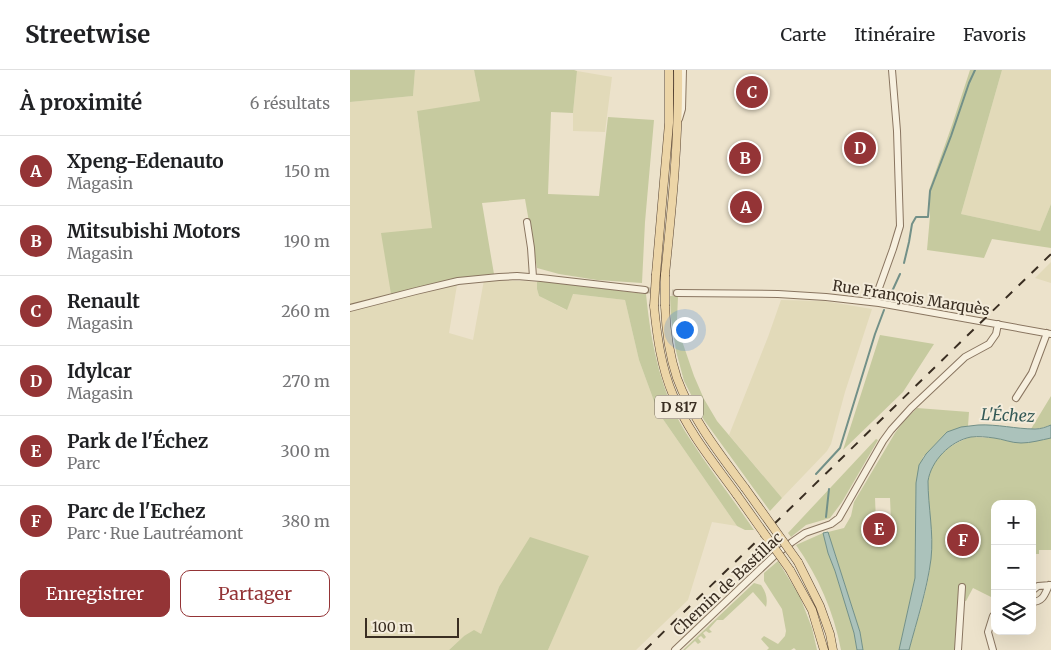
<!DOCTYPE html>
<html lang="fr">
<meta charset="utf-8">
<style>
body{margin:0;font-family:Merriweather,serif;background:#f6f6f6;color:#202124}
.controls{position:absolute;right:15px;bottom:15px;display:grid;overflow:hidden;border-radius:10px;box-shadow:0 5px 20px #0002}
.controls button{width:45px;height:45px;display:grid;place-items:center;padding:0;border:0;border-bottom:1px solid #e0e0e0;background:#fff;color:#202124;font:25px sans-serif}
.scale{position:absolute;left:15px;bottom:12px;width:94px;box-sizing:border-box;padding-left:5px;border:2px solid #3a2e22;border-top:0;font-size:14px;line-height:18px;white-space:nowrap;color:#3a2e22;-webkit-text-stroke:4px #f4ecdb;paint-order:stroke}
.you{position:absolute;left:334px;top:259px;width:18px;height:18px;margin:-12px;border:4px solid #fff;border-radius:50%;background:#1a73e8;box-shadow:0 0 0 8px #1a73e833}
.badge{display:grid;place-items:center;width:32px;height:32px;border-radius:50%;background:#943436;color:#fff;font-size:16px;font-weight:700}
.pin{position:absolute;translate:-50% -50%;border:2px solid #fff;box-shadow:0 1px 5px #0006}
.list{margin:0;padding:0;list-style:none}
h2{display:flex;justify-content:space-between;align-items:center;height:65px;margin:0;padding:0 20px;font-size:21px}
h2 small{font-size:16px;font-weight:400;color:#757577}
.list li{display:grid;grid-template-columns:32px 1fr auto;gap:15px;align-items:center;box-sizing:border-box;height:70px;padding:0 20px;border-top:1px solid #e0e0e0}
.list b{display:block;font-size:19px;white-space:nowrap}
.list p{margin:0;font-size:16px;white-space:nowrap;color:#757577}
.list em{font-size:16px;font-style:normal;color:#757577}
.actions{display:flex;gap:10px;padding:15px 20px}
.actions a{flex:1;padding:11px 0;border:1px solid #943436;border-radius:10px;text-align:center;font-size:18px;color:#943436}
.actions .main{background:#943436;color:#fff}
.icon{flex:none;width:28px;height:28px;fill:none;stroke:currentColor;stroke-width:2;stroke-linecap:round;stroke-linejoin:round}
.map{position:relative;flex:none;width:701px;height:580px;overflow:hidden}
header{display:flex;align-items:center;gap:30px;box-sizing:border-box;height:70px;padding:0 25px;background:#fff;border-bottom:1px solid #e0e0e0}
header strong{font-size:24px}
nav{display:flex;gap:28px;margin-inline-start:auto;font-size:18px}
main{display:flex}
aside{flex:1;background:#fff}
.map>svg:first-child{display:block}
.farmland{fill:#e2dab9}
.green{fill:#c6ca9f;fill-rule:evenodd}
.water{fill:#abc2bb;stroke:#729088}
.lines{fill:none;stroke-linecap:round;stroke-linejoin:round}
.stream{stroke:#729088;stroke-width:2}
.minor-tunnel{stroke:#c8bea9;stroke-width:6;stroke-dasharray:6 3;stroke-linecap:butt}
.minor-casing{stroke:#897560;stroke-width:8}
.major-casing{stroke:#574434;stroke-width:9}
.minor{stroke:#f7f0df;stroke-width:6}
.major{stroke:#ecd5a7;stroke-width:8}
.rail{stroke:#3a2e22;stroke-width:2;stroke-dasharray:9 9;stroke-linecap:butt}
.major-bridge-casing{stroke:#574434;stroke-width:9;stroke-linecap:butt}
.major-bridge{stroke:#ecd5a7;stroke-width:8}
.labels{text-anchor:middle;stroke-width:4;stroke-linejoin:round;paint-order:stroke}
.shield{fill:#f4ecdb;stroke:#72675a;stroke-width:1}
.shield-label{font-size:14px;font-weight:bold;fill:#3a2e22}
.street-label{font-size:15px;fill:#3a2e22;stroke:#f4ecdb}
.water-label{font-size:16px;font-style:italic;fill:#335956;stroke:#f4ecdb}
</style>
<header>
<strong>Streetwise</strong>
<nav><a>Carte</a><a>Itinéraire</a><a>Favoris</a></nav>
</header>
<main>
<aside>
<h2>À proximité<small>6 résultats</small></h2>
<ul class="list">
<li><span class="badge">A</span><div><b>Xpeng-Edenauto</b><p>Magasin</p></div><em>150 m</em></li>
<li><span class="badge">B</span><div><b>Mitsubishi Motors</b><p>Magasin</p></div><em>190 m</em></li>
<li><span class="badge">C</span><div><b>Renault</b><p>Magasin</p></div><em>260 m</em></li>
<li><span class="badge">D</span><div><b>Idylcar</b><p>Magasin</p></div><em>270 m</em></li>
<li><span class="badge">E</span><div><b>Park de l'Échez</b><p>Parc</p></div><em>300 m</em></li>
<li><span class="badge">F</span><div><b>Parc de l'Echez</b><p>Parc · Rue Lautréamont</p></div><em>380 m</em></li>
</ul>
<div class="actions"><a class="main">Enregistrer</a><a>Partager</a></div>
</aside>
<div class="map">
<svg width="701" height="580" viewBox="0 0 701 580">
<rect width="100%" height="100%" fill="#ece2cb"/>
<path class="farmland" d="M65 0H124L130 31 67 42 83 159 42 230 107 215 99 263 123 270 134 210 174 211 187 212V219L189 226 216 240 222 224 275 230 289 290 308 342 387 456 362 452 338 530 286 580H198L238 486 149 517 131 564 114 566 99 580H0V32L63 26Z
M652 0H701V134L690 161 611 144Z
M227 1 262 7 255 62 223 61V43Z
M701 192V213L685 208Z
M431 230 474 231 522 239 495 322 481 374 477 381 432 428 379 365 418 267Z"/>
<path class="green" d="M0 0H65L63 26 0 32Z
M124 0H224L227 1 223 43 201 42 198 124 249 126 258 47 304 50 295 152 292 213 247 210 209 204 187 198 175 129 132 133 145 210C111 210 76 223 42 230L31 163 82 158 67 41 130 31Z
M620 0H652L611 144 690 161 701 134V178L642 169 634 188 577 180 580 146 579 120 602 55Z
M192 211 296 224C301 274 311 326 340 369 360 400 383 429 404 460H395L387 456 308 342 289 290 275 230 223 224 217 240 189 226 187 219V212Z
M320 226H328L327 250 330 265 344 306 354 329 367 351 432 428 420 441 354 350 334 311 326 281 321 248Z
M530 265 584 274 553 322 493 380Z
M701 326V355L691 358 681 359Z
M567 338 619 342 618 356 597 362 573 387 566 413 565 508 549 580H513L510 562 478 462 494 458 501 446 504 432 545 363 554 351ZM525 428H540L541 451 526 452Z
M621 367 645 368 662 372 672 373 701 368V480H689V484H682V434H645V529L623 518 616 531H613L609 580H559C567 550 579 518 581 487 582 473 581 459 580 445 579 431 575 416 579 403 585 385 604 372 621 367Z
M526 369 528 370 492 432 480 448 456 455 441 467 438 463Z
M473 463 478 483 485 501 504 563 507 580H491C484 542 468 506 446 475Z
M180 467 239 486 198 580H99L114 566 124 560 131 564 149 517Z
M428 491 450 527 462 558 467 580H446L444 578 441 580H417L419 578 411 569 414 566 428 574 435 566 436 561 432 539 414 511V503Z
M404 513 411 515C416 522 418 529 416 537L403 522 373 550H367L359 559 362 562 359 563 356 561 353 563 356 567 354 569 351 566 348 568 351 572 348 574 345 571 335 580H333Z"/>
<path class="water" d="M628 355C647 354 666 359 685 359 691 359 696 357 701 355V368C691 370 681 373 671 373 661 373 653 369 644 368 637 367 628 366 621 367 600 371 581 391 578 411 578 437 584 463 581 489 577 520 567 550 559 580H549L565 508 566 413 569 395 576 384 597 362 611 357Z
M478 462 510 562 513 580H507L504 563 485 501 478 483 473 463Z"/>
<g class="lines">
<path class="stream" d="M554 193 559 172 562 154 566 147H578L580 121 601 66 619 13 625 0
M539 228 550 204
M466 404 490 378 525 264 534 240
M476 447 479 419"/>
<path class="minor-tunnel" d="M295 220 327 223"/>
<g class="minor-casing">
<path id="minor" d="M329 49 332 39 333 0
M177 152 181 178 183 207
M327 223 428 224 476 227 529 233 701 264
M524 232 543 179 550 156 547 61 542 0
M0 238 66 221 108 211 149 207 167 206 191 208 295 220
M666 328 682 303 697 263
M682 521 688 516 701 515
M682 532C693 532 695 524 699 515
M643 546 638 562 643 580
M325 580 424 486 442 472 455 463 481 454 489 448 533 371 541 360 561 338 615 287 639 274 646 264 648 254
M608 580 612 517"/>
</g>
<g class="major-casing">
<path id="major" d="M306 204 319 53V0
M315 205C322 137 329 69 328 0
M304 236C307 266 311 297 323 325 338 362 364 393 387 425
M315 236C316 261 319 284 327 308 342 349 369 383 395 418
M448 492 470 536 480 564 483 580
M440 500 462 540 474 580"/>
</g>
<use href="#minor" class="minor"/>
<use href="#major" class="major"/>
<path class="rail" d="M295 580 701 184"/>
<g class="major-bridge-casing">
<path id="major-bridge" d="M304 236 306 204
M315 236V205
M395 418 448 492
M387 425 440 500"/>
</g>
<use href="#major-bridge" class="major-bridge"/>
</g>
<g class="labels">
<rect class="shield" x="305" y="325.5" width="48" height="23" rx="4"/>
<g class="shield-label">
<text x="329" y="342">D 817</text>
</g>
<g class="street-label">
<text transform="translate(561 228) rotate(9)" y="5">Rue François Marquès</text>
<text transform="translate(378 514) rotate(-43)" y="5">Chemin de Bastillac</text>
</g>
<g class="water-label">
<text transform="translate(658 345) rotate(2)" y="6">L'Échez</text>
</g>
</g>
</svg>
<div class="controls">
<button>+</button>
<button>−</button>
<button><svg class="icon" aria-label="layers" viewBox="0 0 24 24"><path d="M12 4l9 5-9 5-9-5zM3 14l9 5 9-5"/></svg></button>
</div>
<div class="scale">100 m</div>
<div class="you"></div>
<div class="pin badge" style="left:396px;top:137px">A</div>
<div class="pin badge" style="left:395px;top:88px">B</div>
<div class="pin badge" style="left:402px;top:22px">C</div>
<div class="pin badge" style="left:510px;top:78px">D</div>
<div class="pin badge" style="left:529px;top:459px">E</div>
<div class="pin badge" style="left:613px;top:470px">F</div>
</div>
</main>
